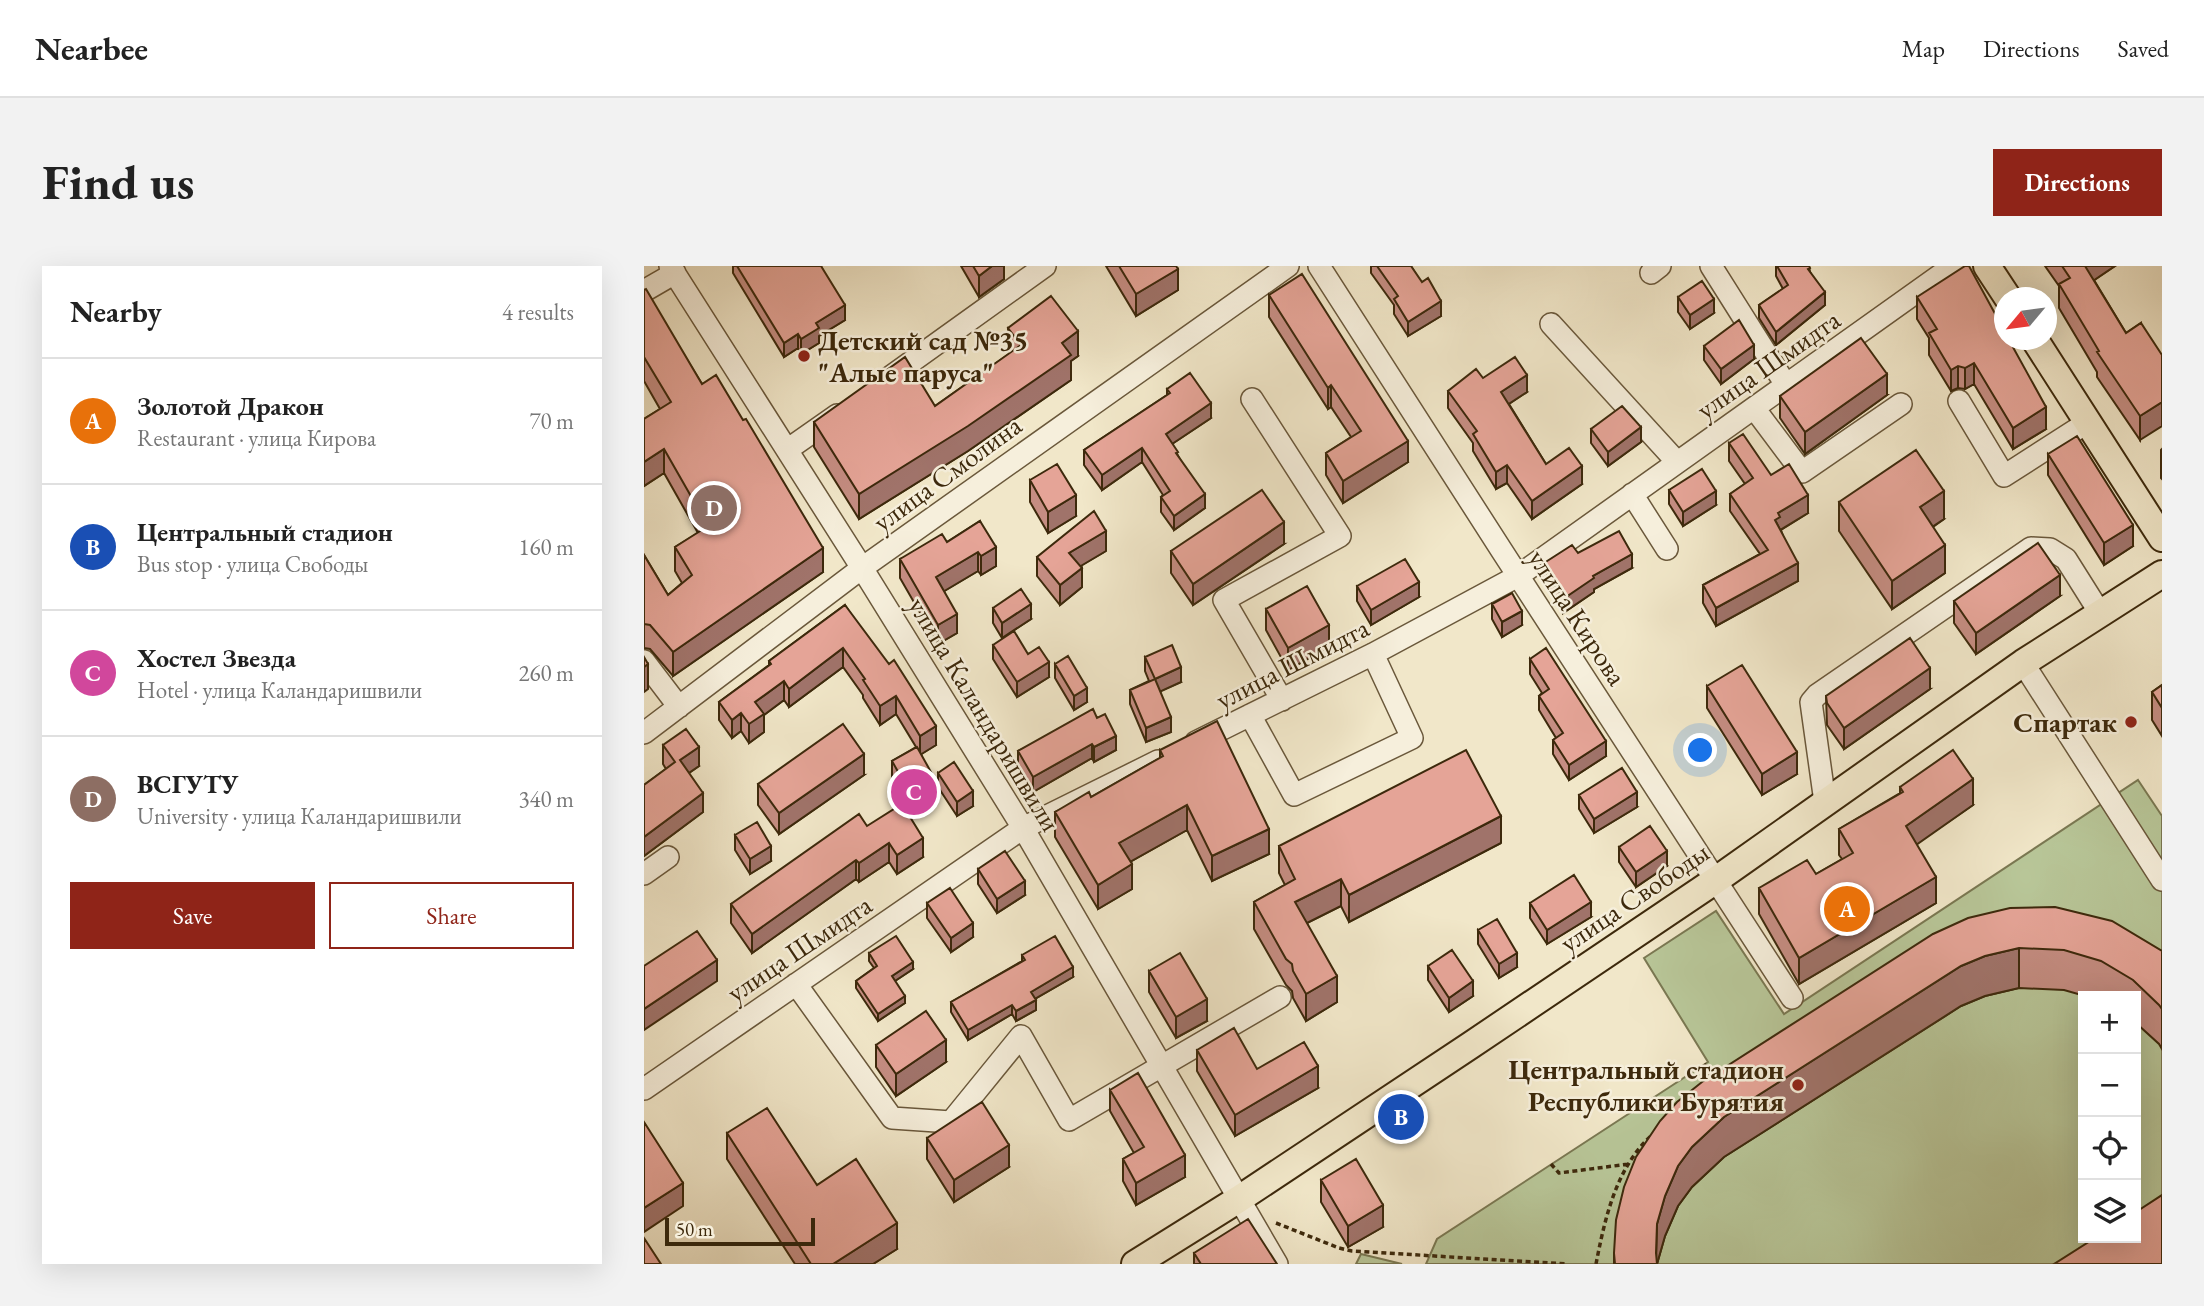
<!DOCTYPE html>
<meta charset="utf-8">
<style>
body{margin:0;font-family:"EB Garamond",serif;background:#f2f2f2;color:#222}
.controls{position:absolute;right:21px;bottom:21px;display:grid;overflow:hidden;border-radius:0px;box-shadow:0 7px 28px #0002}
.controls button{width:63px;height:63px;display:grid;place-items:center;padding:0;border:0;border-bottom:2px solid #e0e0e0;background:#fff;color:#222;font:35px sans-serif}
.compass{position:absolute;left:1350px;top:21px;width:63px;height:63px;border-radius:50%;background:#fff;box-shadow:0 7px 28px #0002;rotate:241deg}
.scale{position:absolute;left:21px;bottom:18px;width:150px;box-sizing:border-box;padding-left:7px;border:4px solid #3d290c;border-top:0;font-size:19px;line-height:24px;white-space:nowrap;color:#3d290c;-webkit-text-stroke:5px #f6efdc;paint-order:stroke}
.you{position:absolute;left:1057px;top:485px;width:24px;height:24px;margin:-18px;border:5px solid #fff;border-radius:50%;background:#1a73e8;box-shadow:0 0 0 10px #1a73e833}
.badge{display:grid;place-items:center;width:46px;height:46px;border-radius:50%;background:#8f2418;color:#fff;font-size:23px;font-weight:700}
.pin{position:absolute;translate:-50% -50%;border:4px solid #fff;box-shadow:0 2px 7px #0006}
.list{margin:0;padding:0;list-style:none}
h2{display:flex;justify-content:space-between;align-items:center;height:91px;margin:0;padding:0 28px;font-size:30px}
h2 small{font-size:23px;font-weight:400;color:#767676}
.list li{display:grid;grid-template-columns:46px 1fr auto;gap:21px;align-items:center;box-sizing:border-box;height:126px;padding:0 28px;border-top:2px solid #e0e0e0}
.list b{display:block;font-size:26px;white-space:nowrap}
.list p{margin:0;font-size:23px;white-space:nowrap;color:#767676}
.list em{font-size:23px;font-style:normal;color:#767676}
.actions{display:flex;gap:14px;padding:21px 28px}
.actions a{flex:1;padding:16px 0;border:2px solid #8f2418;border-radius:0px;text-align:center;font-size:24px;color:#8f2418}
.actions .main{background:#8f2418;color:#fff}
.icon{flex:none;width:38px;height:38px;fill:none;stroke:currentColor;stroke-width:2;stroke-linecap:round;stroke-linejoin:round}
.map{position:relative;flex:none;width:1518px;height:998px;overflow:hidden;border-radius:0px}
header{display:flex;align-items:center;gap:42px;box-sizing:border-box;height:98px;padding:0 35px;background:#fff;border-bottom:2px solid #e0e0e0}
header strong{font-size:33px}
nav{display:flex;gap:38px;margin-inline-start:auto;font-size:24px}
.intro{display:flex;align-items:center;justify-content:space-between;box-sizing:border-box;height:168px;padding:0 42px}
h1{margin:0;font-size:49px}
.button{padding:18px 32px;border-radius:0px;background:#8f2418;color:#fff;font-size:24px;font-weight:700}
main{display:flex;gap:42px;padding:0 42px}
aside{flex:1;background:#fff;border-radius:0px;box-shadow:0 7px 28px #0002}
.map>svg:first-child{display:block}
.green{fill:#b8c698;stroke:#7a7852;stroke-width:2;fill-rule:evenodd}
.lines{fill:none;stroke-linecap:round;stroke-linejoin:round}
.minor-casing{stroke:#6a583b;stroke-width:24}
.major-casing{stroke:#3d290c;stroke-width:30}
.path{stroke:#3d290c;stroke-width:3.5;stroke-dasharray:5 3.5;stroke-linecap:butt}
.minor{stroke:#f6efdc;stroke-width:21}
.major{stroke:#f1e7c9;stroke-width:26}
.wall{fill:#c58d82;stroke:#3d290c;stroke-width:2}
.shaded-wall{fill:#a0736a;stroke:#3d290c;stroke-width:2}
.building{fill:#e5a497;stroke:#3d290c;stroke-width:2}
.poi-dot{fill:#8f2418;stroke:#f6efdc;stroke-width:2.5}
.labels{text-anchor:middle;stroke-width:5;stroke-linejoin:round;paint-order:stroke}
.poi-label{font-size:28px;font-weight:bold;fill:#3d290c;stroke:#f6efdc;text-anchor:end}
.street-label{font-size:28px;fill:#3d290c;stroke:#f6efdc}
</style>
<header>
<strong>Nearbee</strong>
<nav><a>Map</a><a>Directions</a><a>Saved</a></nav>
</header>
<div class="intro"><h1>Find us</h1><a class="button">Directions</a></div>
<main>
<aside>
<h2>Nearby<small>4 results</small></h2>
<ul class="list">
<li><span class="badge" style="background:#e8710a">A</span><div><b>Золотой Дракон</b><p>Restaurant · улица Кирова</p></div><em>70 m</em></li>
<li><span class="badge" style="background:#1a4fb4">B</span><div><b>Центральный стадион</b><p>Bus stop · улица Свободы</p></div><em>160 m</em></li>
<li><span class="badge" style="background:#d1479c">C</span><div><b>Хостел Звезда</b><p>Hotel · улица Каландаришвили</p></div><em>260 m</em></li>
<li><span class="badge" style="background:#8d6e63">D</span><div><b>ВСГУТУ</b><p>University · улица Каландаришвили</p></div><em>340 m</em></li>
</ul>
<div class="actions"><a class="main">Save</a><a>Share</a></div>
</aside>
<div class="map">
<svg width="1518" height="998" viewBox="0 0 1518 998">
<rect width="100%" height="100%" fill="#f1e7c9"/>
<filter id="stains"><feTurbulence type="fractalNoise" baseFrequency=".00286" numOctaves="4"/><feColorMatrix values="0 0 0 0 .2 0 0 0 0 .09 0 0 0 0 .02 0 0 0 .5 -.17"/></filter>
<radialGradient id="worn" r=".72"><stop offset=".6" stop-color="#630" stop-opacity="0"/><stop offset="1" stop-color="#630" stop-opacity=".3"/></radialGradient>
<path class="green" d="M1494 514 1518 550V998H782L793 973 1064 796 1000 692 1072 645 1140 748ZM1439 730H1492V972H1439Z
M717 988 758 998H712Z"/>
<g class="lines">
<g class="minor-casing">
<path id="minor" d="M26 0 218 302 379 562 633 998
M675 0 858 285 1148 732
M1067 0 1142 119
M1007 7 1016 0
M0 25 31 7
M907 58 1033 196
M242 114 401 0
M608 133 696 270 580 334 638 434
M1315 135 1360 210 1444 156
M1110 142 1158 206 1257 138
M143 184 193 149
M988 228 1023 283
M0 395 35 441
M1379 397 1518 614
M606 449 650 529 768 472 729 388
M0 467 218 302 644 0
M552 476 729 388 874 310 1309 0
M1181 536 1167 436 1173 429 1387 282 1406 283 1422 293 1456 347
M0 608 24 591
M152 718 248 852 307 856 377 770 425 854 636 731
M0 823 379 562 514 495"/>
</g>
<g class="major-casing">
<path id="major" d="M1343 0 1364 32
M1391 74 1518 272
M491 998 595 933 827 779 1072 614 1379 397 1518 308"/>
</g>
<path class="path" d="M1060 798 1068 811
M907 898 915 907 985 898
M632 957 695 982 708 985 923 998
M952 998C961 952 972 901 1009 868"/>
<use href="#minor" class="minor"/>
<use href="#major" class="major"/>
</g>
<path class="wall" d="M89 0H177L201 54 175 70V77L157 88 154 82 140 91 89 7Z
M317 0H360V13L335 31Z
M462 0H532L534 24 492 50Z
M727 0H767L797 50 764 70 750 48V39L727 7Z
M1132 0H1165L1166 6 1181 39 1132 79 1115 52V39L1139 23 1132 10Z
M1401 0H1471L1450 14 1482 67 1497 57 1496 174 1453 111V106L1415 42V20Z
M0 24 58 118 179 306 29 410 6 383 0 382V289L24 329 38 317 31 305V281L54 267 20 207 0 220V153L16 143 0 115Z
M625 29 764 196 699 237 682 209V187L707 171 687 141 684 143 625 51Z
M1034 31 1070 47 1046 63 1034 46Z
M1273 31 1402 163 1369 183 1330 118 1321 123 1314 122 1307 125 1285 89V72L1273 53Z
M364 62 434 90 427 95V114L324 185 215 253 170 181V156L291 140 365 88Z
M1060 80 1110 93 1077 118 1060 94Z
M839 112 883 126 865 138 902 198 938 218 888 253 863 217 852 223 829 185V177L804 142V125Z
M523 123 567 152 528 178 561 242 530 264 517 246V231L519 229 498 196 458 224 440 199V184L523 129Z
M1243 129 1161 188 1136 152V130Z
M947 163 997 176 964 200 947 177Z
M1085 177 1127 209 1164 247 1137 264 1154 315 1072 360 1059 337V319L1116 288 1086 245V228L1101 218 1085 195Z
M1518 183V213L1517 212V184Z
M1404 188 1489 280 1460 299 1404 209Z
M386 214 432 250 404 267 386 236Z
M1025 224 1072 239 1039 260 1025 238Z
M1195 236 1300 253 1289 261 1301 307 1248 343 1195 265Z
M336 255 352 300 337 309 334 305 300 325 313 367 294 378 256 312V293L303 276Z
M640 278 549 339 527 307V285Z
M462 285 436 300 438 321 416 339 393 310V291Z
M934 287 988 302 950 323V326L919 347 897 314V299Z
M713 320 775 331 727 359 713 335Z
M1416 330 1332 388 1310 357V335Z
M848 338 878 359 858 371 848 353Z
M201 339 292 479 277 488 292 537 267 551 248 516V495L272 481 252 448 236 459 219 432V429L199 401 145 441 140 434 120 449V466L105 477 97 465 88 472 75 454V436L125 399V395Z
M349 342 387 353 358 372 349 357Z
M622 343 685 381 644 404 622 364Z
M349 379 384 388 405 411 373 431 349 393Z
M501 391 537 416 516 425 527 466 502 476 486 438V424L505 415 501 405Z
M886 393 962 490 925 514 909 488V474L912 472 895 444V430L898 427 886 408Z
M411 398 443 436 430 444 411 412Z
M1518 419V470L1508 454V426Z
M1063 420 1153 508 1118 529 1063 442Z
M1286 423 1200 483 1183 459 1182 430Z
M453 452 472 484 450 496 448 492 389 526 374 499V485Z
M19 479 55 500 45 507 59 546 0 590V519L22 503 19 498Z
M516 484 625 588 568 615 543 564 486 596 488 623 454 643 411 571V546L447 531 516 492Z
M294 507 329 540 313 550 294 521Z
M220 509 135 568 114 539V518Z
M1256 521 1329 539 1272 578 1292 637 1155 718 1115 648V622L1172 608 1198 593 1195 589V563L1256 527Z
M935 529 993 541 950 567 935 543Z
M223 560 279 591 253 608 245 596 215 616 212 613 108 687 87 657V638Z
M91 569 127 595 106 608 91 584Z
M857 577 705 656 697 640 663 657 693 736 662 755 649 732 648 725 642 719 610 663V636L641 619 635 607V580Z
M975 581 1023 600 992 621 975 596Z
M334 603 381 629 353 647 334 618Z
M283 637 329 671 307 686 283 652Z
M886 637 947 651 903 678 886 652Z
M834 664 873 701 855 712 834 678Z
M1289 668 1518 685V783L1515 778 1492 757V730H1441L1420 724 1375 722 1341 730 1317 740 1080 891 1048 921 1034 940 1021 970 1013 998H970V987Z
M225 687 269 703 251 715 261 737 234 755 212 722V715L230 702 225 695Z
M378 689 429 711 391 733 392 744 372 755 368 748 324 774 307 746V736L378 695Z
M784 700 829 730 805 746 784 714Z
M505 705 563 755 532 772 505 726Z
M232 779 302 796 252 830 232 801Z
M553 784 613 803 674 822 591 870 553 805Z
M466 824 541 911 492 939 479 915V893L490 887 466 845Z
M83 867 173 919 253 983 229 998H151L83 893Z
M283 872 365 901 310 936 283 893Z
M677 914 739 961 704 981 677 936Z
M550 987 633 998H550Z"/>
<path class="shaded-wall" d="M348 0H360V13L335 31V10Z
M1440 0H1471L1440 21Z
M534 3V24L492 50V28Z
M1181 26V39L1132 79V66Z
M1070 33V47L1046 63V49Z
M797 35V50L764 70V56Z
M201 39V54L175 70V77L157 88V73L172 57Z
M434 65V90L427 95V114L324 185 215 253V228Z
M154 68V82L140 91V77Z
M1110 79V93L1077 118V103Z
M1330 97V118L1321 123V102Z
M1314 100V122L1307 125V104Z
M1243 108V129L1161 188V166Z
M883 109V126L857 143V126Z
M687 119V141L684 143V122Z
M1518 136V160L1496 174V150Z
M567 137V152L522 182V168Z
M1402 141V163L1369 183V162Z
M997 161V176L964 200V186Z
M764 175V196L699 237V215Z
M498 182V196L458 224V209Z
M20 183V207L0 220V196Z
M863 199V217L852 223V206Z
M938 200V218L888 253V235Z
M1072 225V239L1039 260V246Z
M1300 225V253L1276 269V241Z
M561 228V242L530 264V250Z
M432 229V250L404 267V246Z
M1164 229V247L1136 264 1131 254 1134 247Z
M640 256V278L549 339V318Z
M1489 259V280L1460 299V277Z
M462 265V285L425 307V287Z
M1301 279V307L1248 343V315Z
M352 281V300L337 309V290Z
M179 282V306L29 410V386Z
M334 286V305L292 330V311Z
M988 288V302L950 323V326L919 347V333L949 310Z
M1154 297V315L1072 360V342Z
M438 302V321L416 339V319Z
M1416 309V330L1332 388V367Z
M775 316V331L727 359V344Z
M387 338V353L358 372V357Z
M878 345V359L858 371V356Z
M313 348V367L294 378V359Z
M685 359V381L644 404V382Z
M199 382V401L145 441V423Z
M405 396V411L373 431V416Z
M4 398V423L0 426V401Z
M537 401V416L511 428V413Z
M1286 402V423L1200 483V462Z
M140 415V434L120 449V466L105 477V458L111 436Z
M443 422V436L430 444V430Z
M252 430V448L236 459V440Z
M97 447V465L88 472V454Z
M527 451V466L502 476V462Z
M292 460V479L276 489V470Z
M472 470V484L450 496V481Z
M962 475V490L925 514V499Z
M448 478V492L389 526V511Z
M55 481V500L36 513V494Z
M1153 486V508L1118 529V508Z
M220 488V509L135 568V547Z
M1329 513V539L1262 586V560Z
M292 515V537L267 551V529Z
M329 525V540L313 550V536Z
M993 526V541L950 567V553Z
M59 527V546L0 590V571Z
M543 539V564L475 602V577Z
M857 550V577L705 656V629Z
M625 563V588L568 615V590Z
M279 572V591L253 608V589Z
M245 577V596L215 616V597Z
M127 580V595L106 608V593Z
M1023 585V600L992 621V606Z
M212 594V613L108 687V668Z
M488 598V623L454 643V619Z
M1292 611V637L1155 718V692Z
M697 613V640L651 663V636Z
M381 615V629L353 647V633Z
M947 636V651L903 678V664Z
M329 657V671L307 686V672Z
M1375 682V722L1341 730 1317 740 1080 891 1048 921 1034 940 1021 970 1013 998H1012L1013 958 1021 930 1034 900 1048 881 1080 851 1317 700 1341 690Z
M873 687V701L855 712V698Z
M73 694V715L0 764V743Z
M269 696V703L248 717V710Z
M429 701V711L387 735V726Z
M693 710V736L662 755V728Z
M829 715V730L805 746V732Z
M261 730V737L234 755V748Z
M563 733V755L532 772V751Z
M392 734V744L372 755V745Z
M368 739V748L324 774V764Z
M302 774V796L252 830V808Z
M674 800V822L591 870V849Z
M365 879V901L310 936V914Z
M541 889V911L492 939V917Z
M39 917V940L0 966V942Z
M739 939V961L704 981V960Z
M253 957V983L229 998H189Z"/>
<path class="building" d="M93 0H177L201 39 172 57 175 62 157 73 154 68 140 77Z
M329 0H348L335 10Z
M475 0H532L534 3 492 28Z
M733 0H767L778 16 784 12 797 35 764 56 750 33 754 30Z
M1133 0H1165L1166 2 1164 3 1181 26 1132 66 1115 39 1144 19Z
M1321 0H1325L1361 66V74H1365L1402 141 1369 162 1330 97 1321 102 1314 100 1307 104 1285 67 1293 63 1273 31Z
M1418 0H1441L1482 67 1497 57 1518 89V136L1496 150 1453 86 1455 85 1415 18 1426 12Z
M658 8 764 175 699 215 682 187 717 165 687 119 684 122 625 29Z
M1058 15 1070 33 1046 49 1034 31Z
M2 23 58 118 72 109 99 154 102 153 179 282 29 386 6 359 0 358V289L24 329 48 309 31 281 64 260 20 183 0 196V153L27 136 0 91V24Z
M407 30 434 65 418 77 427 89 324 160 215 228 170 156 261 91 291 140 377 79 364 62Z
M1095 54 1110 79 1077 103 1060 80Z
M1217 72 1243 108 1161 166 1136 130Z
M871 91 883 109 857 126 902 198 925 182 938 200 888 235 863 199 852 206 829 168 833 165 804 125 832 103 839 112Z
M546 107 567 137 522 168 534 186 532 187 561 228 530 250 517 231 526 225 498 182 458 209 440 184 526 127 523 123Z
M978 140 997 161 964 186 947 163Z
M1099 168 1127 209 1145 198 1164 229 1134 247 1136 251 1131 254 1154 297 1072 342 1059 319 1124 284 1086 228 1109 212 1085 177Z
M1433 170 1489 259 1460 277 1404 188Z
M1272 184 1300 225 1276 241 1301 279 1248 315 1195 236Z
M413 198 432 229 404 246 386 214Z
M1058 203 1072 225 1039 246 1025 224Z
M618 224 640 256 549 318 527 285Z
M450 245 462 265 425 287 438 302 416 319 393 291Z
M336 255 352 281 337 290 334 286 292 311 313 348 294 359 256 293 298 268 303 276Z
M975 265 988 288 949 310 950 312 919 333 897 299 928 279 934 287Z
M1394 277 1416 309 1332 367 1310 335Z
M761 293 775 316 727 344 713 320Z
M663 320 685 359 644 382 622 343Z
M377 323 387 338 358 357 349 342Z
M868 327 878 345 858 356 848 338Z
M201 339 245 398 250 394 292 460 276 470 252 430 236 440 219 414 221 413 199 382 145 423 140 415 111 436 120 448 105 458 97 447 88 454 75 436 127 398 125 395Z
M370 365 384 388 395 381 405 396 373 416 349 379Z
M1266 372 1286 402 1200 462 1183 437 1182 430Z
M528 379 537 401 511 413 501 391Z
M902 382 962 475 925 499 909 474 919 467 895 430 905 423 886 393Z
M424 390 443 422 430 430 411 398Z
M0 391 4 398 0 401Z
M1098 399 1153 486 1118 508 1063 420Z
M511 413 527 451 502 462 486 424Z
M1518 419V442L1508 426Z
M449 443 453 452 461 448 472 470 450 481 448 478 389 511 374 485Z
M573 455 625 563 568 590 543 539 475 577 488 598 454 619 411 546 445 526 447 531 519 490 516 484Z
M199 458 220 488 135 547 114 518Z
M42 463 55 481 36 494 59 527 0 571V519L31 496 19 479Z
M273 481 292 515 267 529 248 495Z
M822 484 857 550 705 629 697 613 651 636 693 710 662 728 649 705 648 698 642 693 610 636 651 613 635 580Z
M1309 484 1329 513 1262 560 1292 611 1155 692 1115 622 1163 594 1172 608 1209 587 1195 563 1259 526 1256 521Z
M310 496 329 525 313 536 294 507Z
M978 502 993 526 950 553 935 529Z
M258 538 279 572 253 589 245 577 215 597 212 594 108 668 87 638 215 548 223 560Z
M113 556 127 580 106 593 91 569Z
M1006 560 1023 585 992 606 975 581Z
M361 585 381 615 353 633 334 603Z
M930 609 947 636 903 664 886 637Z
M306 622 329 657 307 672 283 637Z
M1411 641 1468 655 1518 685V743L1515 739 1489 714 1457 695 1420 684 1375 682 1341 690 1317 700 1080 851 1048 881 1034 900 1021 930 1013 958 1012 987 1013 998H971L970 987 972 954 980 921 992 891 1016 855 1033 836 1058 816 1289 668 1324 652 1366 642Z
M853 653 873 687 855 698 834 664Z
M53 665 73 694 0 743V700Z
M252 670 269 696 248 710 261 730 234 748 212 715 233 700 225 687Z
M411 670 429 701 387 726 392 734 372 745 368 739 324 764 307 736 381 694 378 689Z
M808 684 829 715 805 732 784 700Z
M536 687 563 733 532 751 505 705Z
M282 745 302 774 252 808 232 779Z
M590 762 613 803 660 776 674 800 591 849 553 784Z
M494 807 541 889 492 917 479 893 500 881 466 824Z
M338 836 365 879 310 914 283 872Z
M123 842 173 919 212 893 253 957 189 998H167L83 867Z
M0 856 39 917 0 942Z
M712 893 739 939 704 960 677 914Z
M1518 929V998H1410L1451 972H1492V946Z
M604 953 633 998H557L550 987Z
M0 972 17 998H0Z"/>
<g class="poi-dot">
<circle cx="160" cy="90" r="7"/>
<circle cx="1487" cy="456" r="7"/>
<circle cx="1154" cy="819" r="7"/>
</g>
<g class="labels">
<g class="poi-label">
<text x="174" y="84" text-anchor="start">Детский сад №35<tspan x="174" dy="32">"Алые паруса"</tspan></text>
<text x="1473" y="466">Спартак</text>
<text x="1140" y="813">Центральный стадион<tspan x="1140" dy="32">Республики Бурятия</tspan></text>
</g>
<g class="street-label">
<text transform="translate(1124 98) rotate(-35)" y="10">улица Шмидта</text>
<text transform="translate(303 207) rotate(-36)" y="10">улица Смолина</text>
<text transform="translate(934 351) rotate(57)" y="10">улица Кирова</text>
<text transform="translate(648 397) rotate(-27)" y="10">улица Шмидта</text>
<text transform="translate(341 448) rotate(59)" y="10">улица Каландаришвили</text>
<text transform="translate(990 631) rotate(-34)" y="10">улица Свободы</text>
<text transform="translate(155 682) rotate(-34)" y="10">улица Шмидта</text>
</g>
</g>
<rect width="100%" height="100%" filter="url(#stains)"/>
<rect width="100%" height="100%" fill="url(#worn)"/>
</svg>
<div class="controls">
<button>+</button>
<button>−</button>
<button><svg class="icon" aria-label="locate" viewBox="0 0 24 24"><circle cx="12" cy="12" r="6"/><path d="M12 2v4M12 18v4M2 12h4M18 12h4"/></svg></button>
<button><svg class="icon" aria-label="layers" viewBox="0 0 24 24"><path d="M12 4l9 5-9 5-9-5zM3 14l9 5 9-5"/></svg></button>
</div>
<svg class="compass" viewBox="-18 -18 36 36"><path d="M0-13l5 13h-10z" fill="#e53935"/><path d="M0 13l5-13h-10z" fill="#767676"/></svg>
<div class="scale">50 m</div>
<div class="you"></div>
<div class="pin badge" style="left:1203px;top:643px;background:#e8710a">A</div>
<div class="pin badge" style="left:757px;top:851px;background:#1a4fb4">B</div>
<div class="pin badge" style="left:270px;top:526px;background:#d1479c">C</div>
<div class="pin badge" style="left:70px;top:242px;background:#8d6e63">D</div>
</div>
</main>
